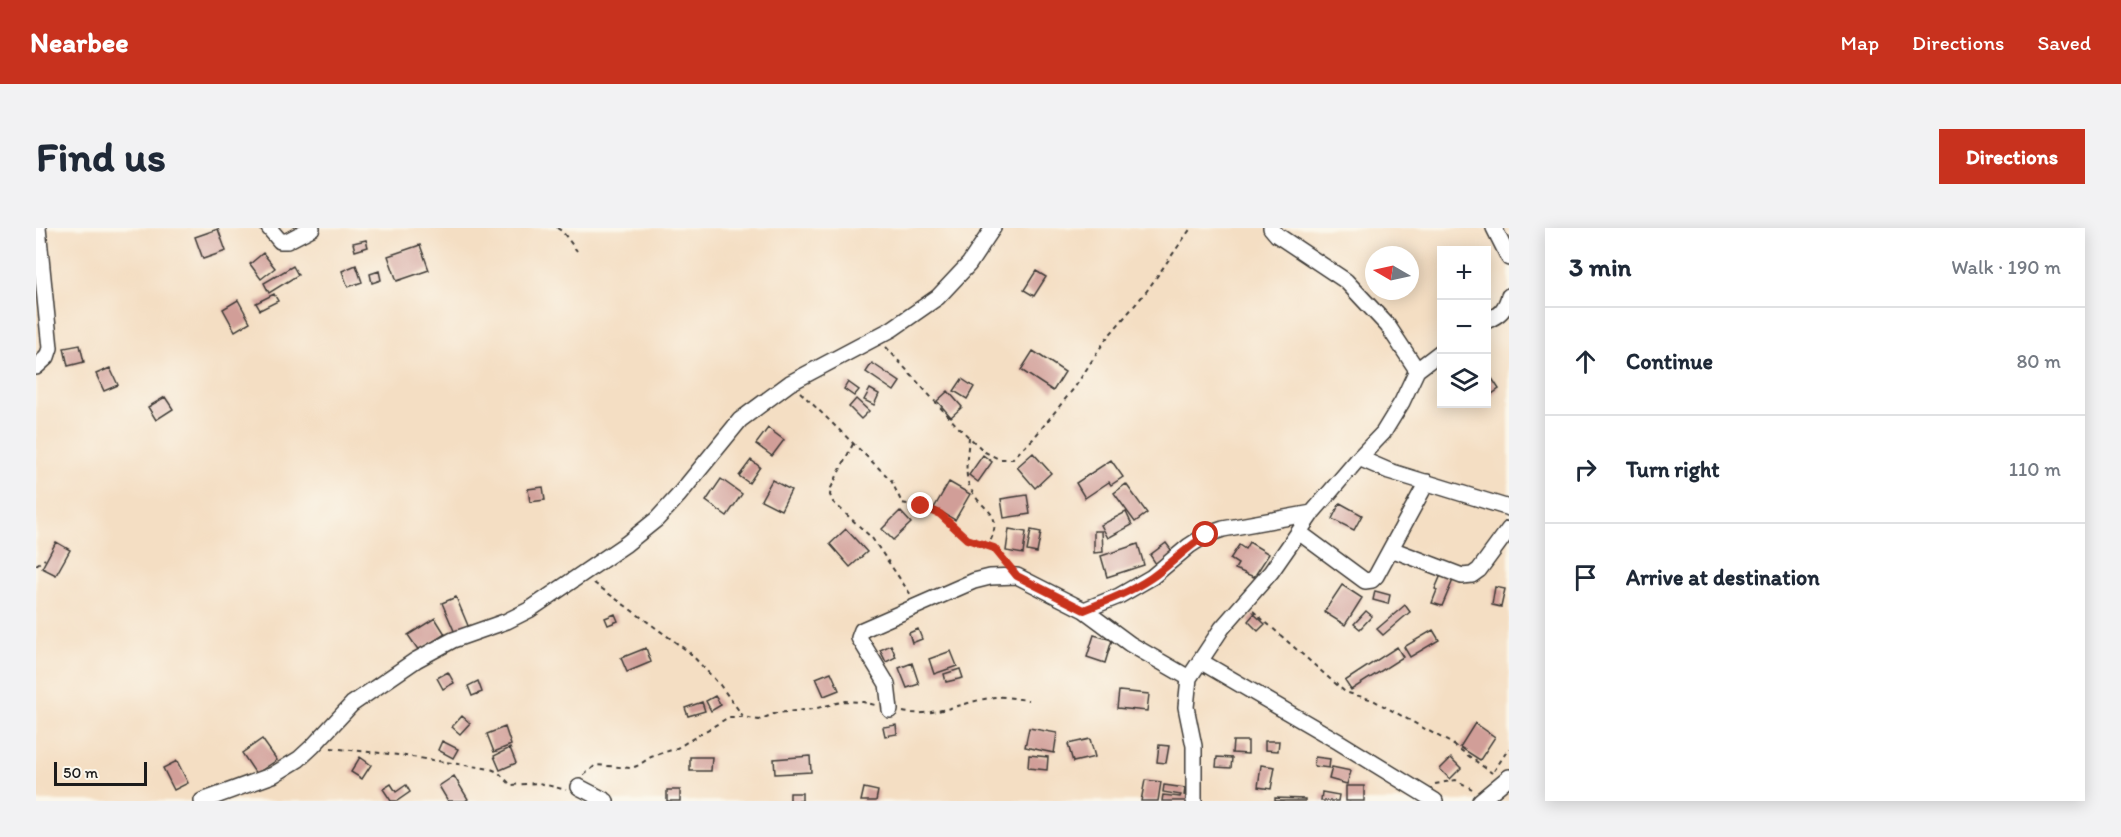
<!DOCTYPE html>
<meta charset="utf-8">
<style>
body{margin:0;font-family:Itim,sans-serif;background:#f2f2f3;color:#1f2937}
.controls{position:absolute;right:18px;top:18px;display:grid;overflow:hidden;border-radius:0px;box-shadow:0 3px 15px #0003}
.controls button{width:54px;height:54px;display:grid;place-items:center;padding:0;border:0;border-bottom:2px solid #e0e1e3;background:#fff;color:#1f2937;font:30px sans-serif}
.compass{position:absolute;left:1329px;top:18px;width:54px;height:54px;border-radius:50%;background:#fff;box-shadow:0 3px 15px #0003;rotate:279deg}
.scale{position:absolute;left:18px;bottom:15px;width:93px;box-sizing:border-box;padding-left:6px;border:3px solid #1c1c1c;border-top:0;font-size:16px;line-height:21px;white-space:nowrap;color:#1c1c1c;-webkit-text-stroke:4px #fbf7ec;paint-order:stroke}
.stop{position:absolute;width:18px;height:18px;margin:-14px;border:4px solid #c8321e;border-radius:50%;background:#fff}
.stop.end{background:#c8321e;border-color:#fff;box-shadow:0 2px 6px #0008}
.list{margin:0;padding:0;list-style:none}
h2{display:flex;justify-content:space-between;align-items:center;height:78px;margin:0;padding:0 24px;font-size:26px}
h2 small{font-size:20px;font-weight:400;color:#747a83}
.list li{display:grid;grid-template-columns:39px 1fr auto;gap:18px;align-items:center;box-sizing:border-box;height:108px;padding:0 24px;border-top:2px solid #e0e1e3}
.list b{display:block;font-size:22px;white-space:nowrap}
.list em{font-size:20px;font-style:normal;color:#747a83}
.icon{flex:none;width:33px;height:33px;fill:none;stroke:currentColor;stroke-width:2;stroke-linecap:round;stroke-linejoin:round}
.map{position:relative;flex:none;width:1473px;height:573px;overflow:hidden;border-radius:0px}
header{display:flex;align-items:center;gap:36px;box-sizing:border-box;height:84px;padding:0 30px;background:#c8321e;color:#fff}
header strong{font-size:28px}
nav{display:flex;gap:33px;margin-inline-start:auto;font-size:21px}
.intro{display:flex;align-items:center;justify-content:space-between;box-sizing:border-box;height:144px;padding:0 36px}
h1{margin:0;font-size:42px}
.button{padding:15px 27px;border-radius:0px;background:#c8321e;color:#fff;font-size:21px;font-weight:700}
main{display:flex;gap:36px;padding:0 36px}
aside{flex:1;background:#fff;border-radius:0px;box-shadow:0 3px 15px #0003}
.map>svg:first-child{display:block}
.building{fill:#d19e98}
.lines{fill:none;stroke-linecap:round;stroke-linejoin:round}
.minor-casing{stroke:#3c3935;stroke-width:18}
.path{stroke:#3c3935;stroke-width:2;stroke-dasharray:4.5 4.5;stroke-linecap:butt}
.minor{stroke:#fff;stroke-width:15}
.route{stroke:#c8321e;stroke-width:8}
</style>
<header>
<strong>Nearbee</strong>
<nav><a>Map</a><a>Directions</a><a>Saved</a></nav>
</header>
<div class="intro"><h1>Find us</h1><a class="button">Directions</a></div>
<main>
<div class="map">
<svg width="1473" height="573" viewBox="0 0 1473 573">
<rect width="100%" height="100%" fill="#fbf7ec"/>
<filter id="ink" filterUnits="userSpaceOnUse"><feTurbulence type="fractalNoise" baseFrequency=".0167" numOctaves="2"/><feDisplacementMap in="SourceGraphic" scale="12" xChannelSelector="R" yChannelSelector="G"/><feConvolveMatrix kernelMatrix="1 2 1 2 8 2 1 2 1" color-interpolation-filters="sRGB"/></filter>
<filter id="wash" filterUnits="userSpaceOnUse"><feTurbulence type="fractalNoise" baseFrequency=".008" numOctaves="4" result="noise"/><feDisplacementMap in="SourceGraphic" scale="24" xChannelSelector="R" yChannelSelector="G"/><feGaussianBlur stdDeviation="1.35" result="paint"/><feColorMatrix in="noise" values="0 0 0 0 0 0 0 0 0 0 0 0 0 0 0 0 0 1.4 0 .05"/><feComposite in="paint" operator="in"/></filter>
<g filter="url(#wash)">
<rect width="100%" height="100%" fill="#f4dec3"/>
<g id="blocks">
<path class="building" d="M182 1 190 23 167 31 159 9Z
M330 12 332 19 319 23 317 15Z
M384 17 393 42 361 53 352 28Z
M227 25 239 40 225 51 214 36Z
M320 37 326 54 312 59 306 43Z
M257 38 262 47 233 65 228 55Z
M343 43 345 52 336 55 334 46Z
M1000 43 1010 49 998 68 988 62Z
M238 66 242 73 224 82 220 75Z
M202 72 214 94 199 103 187 81Z
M44 117 48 134 32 138 28 120Z
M997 123 1029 144 1017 163 985 142Z
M836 135 864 154 858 163 830 144Z
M74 140 82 157 68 163 60 146Z
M1455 149 1463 161 1450 170V153Z
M926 151 938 159 931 171 918 163Z
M812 154 823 162 818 168 808 161Z
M834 161 843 166 838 177 828 172Z
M912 163 926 179 915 189 901 173Z
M129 169 137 181 120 192 112 179Z
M820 171 833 183 825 191 813 179Z
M732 200 748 212 736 228 720 216Z
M997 225 1015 245 999 260 981 239Z
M947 227 956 234 942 254 933 247Z
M715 232 724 239 713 255 703 248Z
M1075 232 1087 249 1075 257 1073 254 1049 270 1040 255Z
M685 251 706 266 691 288 670 273Z
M736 252 755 262 745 282 725 272Z
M913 254 934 266 919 292 898 280Z
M1090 256 1111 285 1099 294 1078 265Z
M507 259 509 272 494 274 492 261Z
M991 267 994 286 968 290 965 271Z
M1304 275 1326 287 1318 302 1296 291Z
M864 283 875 295 857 312 846 301Z
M1090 284 1096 297 1072 310 1065 297Z
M810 301 831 324 814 339 794 316Z
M973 301 990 304 987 326 970 323Z
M995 302 1005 304 1001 325 991 323Z
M1058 303H1066L1067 324 1058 325Z
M20 314 34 322 20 347 6 340Z
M1213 314 1233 326 1218 349 1199 341 1202 336 1194 331 1203 317 1209 321Z
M1130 315 1139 327 1122 339 1114 327Z
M1102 316 1108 337 1071 349 1065 328Z
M1405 347 1417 352 1406 378 1396 375 1401 362 1399 361Z
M1306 357 1326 370 1309 397 1288 384Z
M1459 359 1469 361 1465 379 1456 377Z
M1339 363 1354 367 1352 376 1337 372Z
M420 369 433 400 419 405 406 375Z
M1369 377 1374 384 1347 407 1341 401Z
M1330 383 1336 388 1324 401 1318 396Z
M579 386 582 393 572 397 569 390Z
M1218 386 1229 396 1222 403 1212 393Z
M399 390 409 406 383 423 372 407Z
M882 401 886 411 876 415 873 405Z
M1397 402 1403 412 1374 429 1368 419Z
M1058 407 1076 412 1069 435 1051 429Z
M855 417 860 429 850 434 844 422Z
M1361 419 1367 429 1315 462 1309 453Z
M610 420 615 434 591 444 585 430Z
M915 423 921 438 898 446 893 431Z
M876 435 883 456 871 460 863 440Z
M924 441 927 450 910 454 908 446Z
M412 444 418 455 407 461 401 450Z
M795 444 803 462 788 468 780 450Z
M442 453 446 464 436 468 432 458Z
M1083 463 1113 466 1111 483 1081 480Z
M679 468 685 477 675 483 670 473Z
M666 474 669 483 652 488 649 480Z
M426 488 434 495 424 506 416 499Z
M1439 495 1459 509 1444 532 1424 519Z
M860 497 861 506 849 508 847 499Z
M469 499 475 517 458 524 451 506Z
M993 500 1021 505 1018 525 989 519Z
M226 511 241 532 220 546 206 525Z
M1054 511 1059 529 1037 534 1032 516Z
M406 513 422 521 417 530 402 522Z
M1197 513H1212V526L1196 525Z
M1229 513H1243L1242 523 1229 522Z
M1123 517 1133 518 1130 535 1121 534Z
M474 520 480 535 464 542 458 528Z
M993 527 1012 529 1011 542 992 540Z
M774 528 775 544 739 546 738 531Z
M324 529 335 537 326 551 315 544Z
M654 529H676L675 543H654Z
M1181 529 1196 530 1195 540 1180 539Z
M1279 529 1294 531 1293 540 1278 538Z
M1415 530 1425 540 1414 551 1404 541Z
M141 533 152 555 138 562 127 540Z
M1225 537 1239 539 1235 561 1222 559Z
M1296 539 1315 543 1311 556 1293 551Z
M418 548 432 571 429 573H412L403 558Z
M1109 552 1125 554 1122 573H1105Z
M355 556 360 564 370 557 374 564 361 573H355L347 561Z
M1128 557 1149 560 1148 567 1156 568 1155 573H1126L1127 567 1144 569 1145 567 1127 564Z
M1310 558H1328V573H1310Z
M828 560 842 563 840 573H825Z
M631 562H644V573H631Z
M1286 564 1303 567 1302 573H1285Z
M754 565H766V573H754Z
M1239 570 1269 571V573H1239Z"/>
</g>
</g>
<g filter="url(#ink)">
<use href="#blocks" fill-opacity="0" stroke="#3c3935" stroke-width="1.5"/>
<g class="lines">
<g class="minor-casing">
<path id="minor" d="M233 0 244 13H251L276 0
M1235 0 1241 7 1310 53 1352 98 1381 142
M1458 0 1473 30
M1450 93C1464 87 1469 82 1473 68
M0 139 11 129 14 120 2 0
M1323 230 1353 243 1473 280
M1264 305 1329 353 1336 352 1340 348 1391 254
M1355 321 1426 348 1436 347 1443 342 1473 301
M1048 382 1083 368 1116 349 1153 318 1170 307 1187 301 1276 285
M1164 433 1303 514 1399 573
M854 482 851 456 825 413 823 410 826 402 938 353 954 349 981 348 1048 382 1094 416 1153 450
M543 559 570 573
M166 573 237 547 263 531 277 518 316 476 380 432 417 412 471 393 493 382 590 316 621 291 642 268 704 192 754 155 856 101 902 69 933 36 957 0
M1158 573V518L1150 479 1153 450 1186 400 1235 344 1276 285 1323 230 1347 205 1366 174 1381 142 1406 123
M1444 573 1473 549"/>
</g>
<path class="path" d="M521 0 526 3 541 23
M850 119 922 199 949 224 963 231H976L997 211 1039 159 1070 111 1110 64 1155 0
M764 164 855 252 866 275 893 280 904 286 931 311 958 320 972 336
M933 209C932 224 928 243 933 257 944 286 971 280 952 318
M817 216 795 260 794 267 797 274 836 310 875 367
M0 337 9 331
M558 355 653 424 684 457 707 488
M1217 383 1309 464 1337 472 1391 502 1415 515 1456 545
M867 484C898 490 929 473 959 469 969 468 981 471 992 472
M295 520 363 527 455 541 462 544 475 557 503 555 530 562
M1458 543 1473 520
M548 547 560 537 595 540 601 538 615 529 641 520 693 489H708L723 492 740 485 777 481 809 473 827 474 839 477
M1399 556 1420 552 1436 561"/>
<use href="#minor" class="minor"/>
</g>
</g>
<g class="lines" filter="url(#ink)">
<path class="route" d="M885 278 904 286 931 311 958 320 981 348 1048 382C1071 373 1094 364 1115 350 1134 337 1150 320 1170 307"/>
</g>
</svg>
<div class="controls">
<button>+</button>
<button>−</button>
<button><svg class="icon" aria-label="layers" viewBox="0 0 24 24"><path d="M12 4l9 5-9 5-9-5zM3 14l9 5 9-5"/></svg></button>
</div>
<svg class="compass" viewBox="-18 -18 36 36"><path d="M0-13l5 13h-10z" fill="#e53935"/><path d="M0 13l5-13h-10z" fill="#747a83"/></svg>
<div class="scale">50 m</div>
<div class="stop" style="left:1170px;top:307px"></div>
<div class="stop end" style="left:885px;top:278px"></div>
</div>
<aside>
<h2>3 min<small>Walk · 190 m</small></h2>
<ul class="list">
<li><svg class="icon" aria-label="ahead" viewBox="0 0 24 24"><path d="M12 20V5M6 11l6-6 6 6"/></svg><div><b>Continue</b></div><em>80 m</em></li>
<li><svg class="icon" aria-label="right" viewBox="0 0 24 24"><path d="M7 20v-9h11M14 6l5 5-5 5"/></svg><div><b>Turn right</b></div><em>110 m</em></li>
<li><svg class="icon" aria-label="arrive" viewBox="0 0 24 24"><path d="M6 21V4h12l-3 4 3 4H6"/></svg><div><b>Arrive at destination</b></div></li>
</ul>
</aside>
</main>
